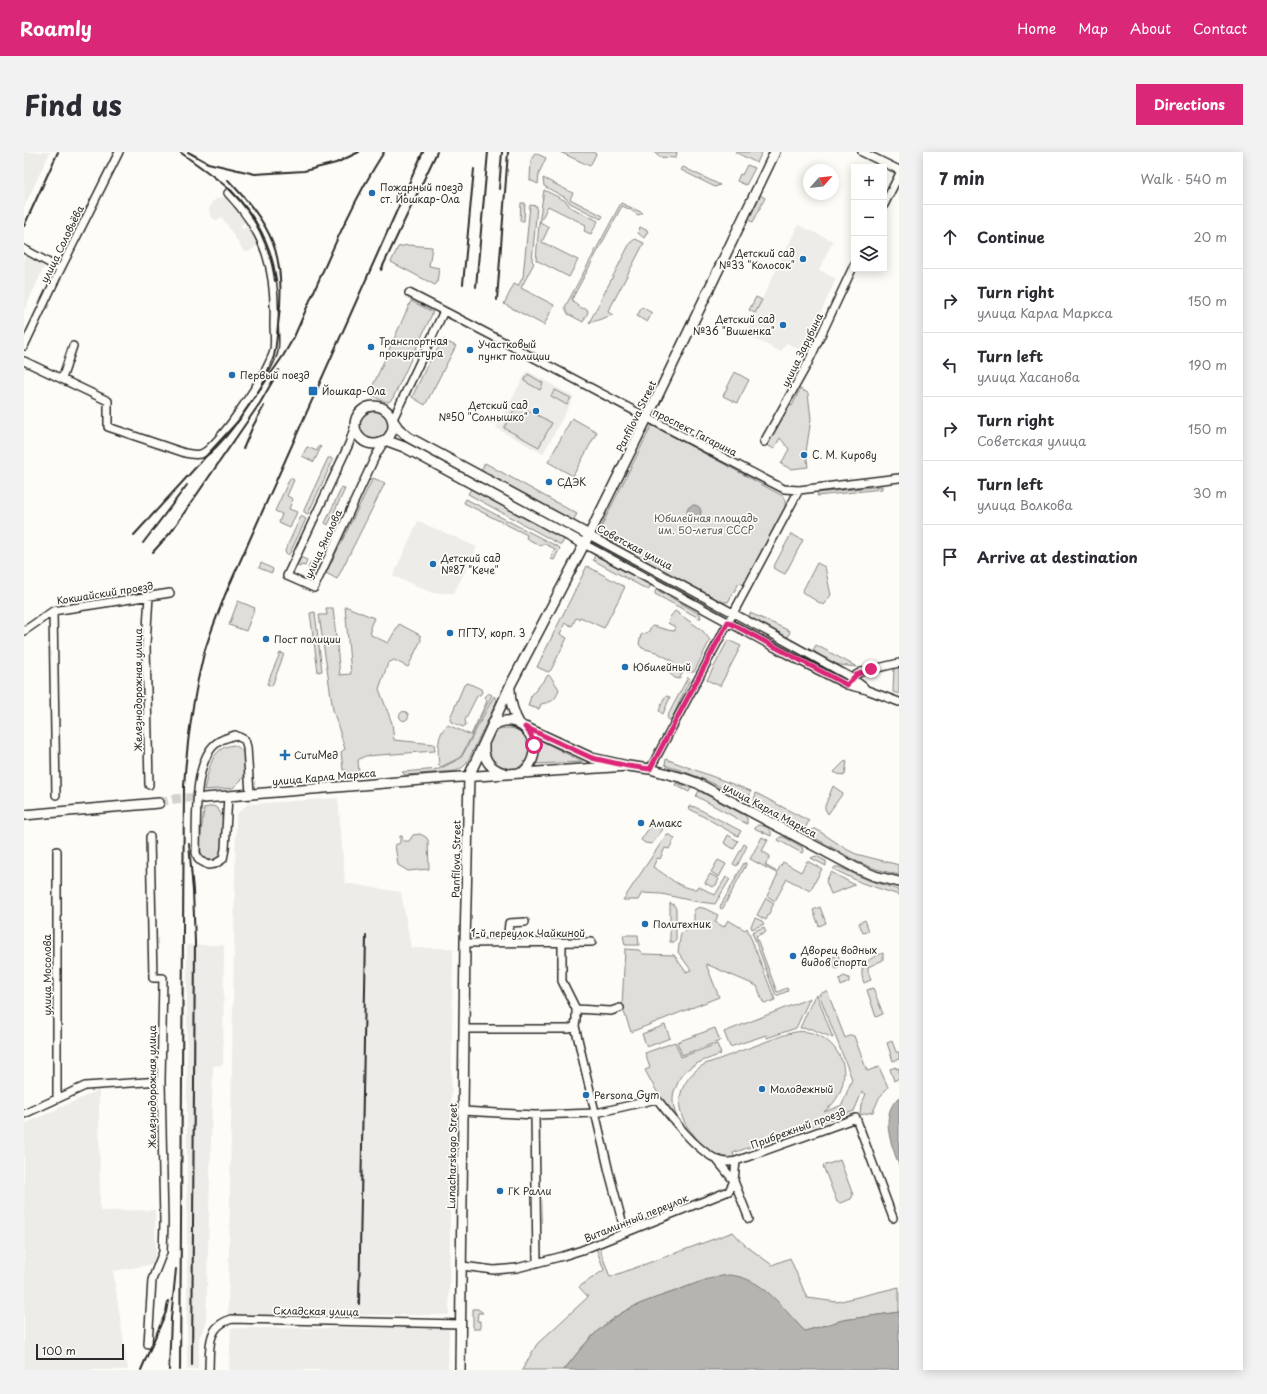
<!DOCTYPE html>
<meta charset="utf-8">
<style>
body{margin:0;font-family:"Playpen Sans",sans-serif;background:#f2f2f3;color:#2b2b33}
.controls{position:absolute;right:12px;top:12px;display:grid;overflow:hidden;border-radius:0px;box-shadow:0 2px 10px #0003}
.controls button{width:36px;height:36px;display:grid;place-items:center;padding:0;border:0;border-bottom:1px solid #e1e1e2;background:#fff;color:#2b2b33;font:20px sans-serif}
.compass{position:absolute;left:779px;top:12px;width:36px;height:36px;border-radius:50%;background:#fff;box-shadow:0 2px 10px #0003;rotate:63deg}
.scale{position:absolute;left:12px;bottom:10px;width:88px;box-sizing:border-box;padding-left:4px;border:2px solid #2b2b2b;border-top:0;font-size:11px;line-height:14px;white-space:nowrap;color:#2b2b2b;-webkit-text-stroke:3px #fdfcf7;paint-order:stroke}
.stop{position:absolute;width:12px;height:12px;margin:-9px;border:3px solid #db2777;border-radius:50%;background:#fff}
.stop.end{background:#db2777;border-color:#fff;box-shadow:0 1px 4px #0008}
.list{margin:0;padding:0;list-style:none}
h2{display:flex;justify-content:space-between;align-items:center;height:52px;margin:0;padding:0 16px;font-size:17px}
h2 small{font-size:13px;font-weight:400;color:#7c7c81}
.list li{display:grid;grid-template-columns:26px 1fr auto;gap:12px;align-items:center;box-sizing:border-box;height:64px;padding:0 16px;border-top:1px solid #e1e1e2}
.list b{display:block;font-size:15px;white-space:nowrap}
.list p{margin:0;font-size:13px;white-space:nowrap;color:#7c7c81}
.list em{font-size:13px;font-style:normal;color:#7c7c81}
.icon{flex:none;width:22px;height:22px;fill:none;stroke:currentColor;stroke-width:2;stroke-linecap:round;stroke-linejoin:round}
.map{position:relative;flex:none;width:875px;height:1218px;overflow:hidden;border-radius:0px}
header{display:flex;align-items:center;gap:24px;box-sizing:border-box;height:56px;padding:0 20px;background:#db2777;color:#fff}
header strong{font-size:19px}
nav{display:flex;gap:22px;margin-inline-start:auto;font-size:14px}
.intro{display:flex;align-items:center;justify-content:space-between;box-sizing:border-box;height:96px;padding:0 24px}
h1{margin:0;font-size:28px}
.button{padding:10px 18px;border-radius:0px;background:#db2777;color:#fff;font-size:14px;font-weight:700}
main{display:flex;gap:24px;padding:0 24px}
aside{flex:1;background:#fff;border-radius:0px;box-shadow:0 2px 10px #0003}
.map>svg:first-child{display:block}
.built{fill:#edece8}
.green{fill:#dfdeda;stroke:#858482}
.water{fill:#b5b4b1;stroke:#7e7d7b}
.lines{fill:none;stroke-linecap:round;stroke-linejoin:round}
.major-tunnel{stroke:#d3d2ce;stroke-width:9;stroke-dasharray:9 4.5;stroke-linecap:butt}
.minor-casing{stroke:#2b2b2b;stroke-width:10}
.major-casing{stroke:#2b2b2b;stroke-width:12}
.minor{stroke:#fdfcf7;stroke-width:7}
.major{stroke:#fdfcf7;stroke-width:9}
.rail{stroke:#2b2b2b;stroke-width:2}
.route{stroke:#db2777;stroke-width:5}
.poi-dot{fill:#1f6fb2;stroke:#fdfcf7;stroke-width:1.5}
.labels{text-anchor:middle;stroke-width:3.5;stroke-linejoin:round;paint-order:stroke}
.poi-label{font-size:10px;fill:#2b2b2b;stroke:#fdfcf7;text-anchor:start}
.street-label{font-size:10px;fill:#2b2b2b;stroke:#fdfcf7}
.park-label{font-size:10px;fill:#585857;stroke:#fdfcf7}
</style>
<header>
<strong>Roamly</strong>
<nav><a>Home</a><a>Map</a><a>About</a><a>Contact</a></nav>
</header>
<div class="intro"><h1>Find us</h1><a class="button">Directions</a></div>
<main>
<div class="map">
<svg width="875" height="1218" viewBox="0 0 875 1218">
<rect width="100%" height="100%" fill="#fdfcf7"/>
<filter id="ink" filterUnits="userSpaceOnUse"><feTurbulence type="fractalNoise" baseFrequency=".025" numOctaves="2"/><feDisplacementMap in="SourceGraphic" scale="8" xChannelSelector="R" yChannelSelector="G"/><feConvolveMatrix kernelMatrix="1 2 1 2 8 2 1 2 1" color-interpolation-filters="sRGB"/></filter>
<g filter="url(#ink)">
<path class="built" d="M0 0H26L0 55Z
M196 45 205 47 212 54 221 67 220 71 216 74 218 77 223 75 228 77 234 90 233 94 224 100H220L198 65 192 68 186 64 185 58 188 50Z
M774 73 809 89 795 118 812 127 779 199 762 191 757 200 721 182Z
M0 103 21 113 0 159Z
M503 219 550 245 519 302 472 276Z
M394 369 453 395 430 441H409L369 424Z
M314 646 321 731 377 740 387 796H429L425 1163H204L212 663 224 652Z
M163 793H200L199 913 189 914 182 1172 175 1186 174 1217 163 1218Z
M75 938 76 1059 131 1058 132 1112 89 1119 104 1218H0V972Z
M207 1176H425L424 1218H205Z"/>
<path class="green" d="M536 0H569L572 2 566 14Z
M630 0H653L652 6 635 5Z
M711 0H738L733 11Z
M511 1 522 6 515 21 514 32 506 28 507 8Z
M723 13 731 16 722 33 713 29 716 22 718 23Z
M659 15 663 17 696 33 691 35 657 18Z
M519 26 549 41 546 47 579 64 577 67 546 51 542 46 520 34Z
M520 38 542 49 546 55 574 69 567 82 560 79 562 73 524 54 516 70 525 75 518 90 554 108 545 125 512 108 515 71Z
M736 43 741 46 729 70 724 68Z
M497 51H501L500 69H496Z
M597 51 619 61 614 63 607 58 598 54 548 147C551 153 557 157 563 157L564 160 559 170 544 162 541 155Z
M506 53 513 54 508 109 510 111 497 136 530 153 520 173 480 152 490 132 494 134 499 125Z
M616 75 624 79 620 86 614 81Z
M611 87 620 91 584 160 589 163 565 171 606 91Z
M384 93 408 95 405 114 415 116 413 131 411 133 367 110 374 95Z
M732 145 738 148 731 161 725 158Z
M387 149 409 160 369 246 365 250C358 250 350 245 346 240Z
M618 155 628 161 623 170 613 164Z
M419 188 432 194 401 253 388 245 403 214Z
M711 220 725 228 713 251 699 244Z
M504 222 519 231 516 238 500 229Z
M776 237 784 241 787 267 782 300 784 315 767 317 757 312 765 297 756 286 750 297 743 293 763 251 768 254Z
M531 238 547 246 543 253 527 244Z
M493 252 528 271 515 295 480 276Z
M336 273a14 14 0 1 1 28 0a14 14 0 1 1-28 0Z
M548 266 573 280 549 324 524 310Z
M628 273 759 344 761 349V357L720 433 715 431 704 450H698L580 387C576 380 576 377 579 371Z
M390 292 544 377 543 379 389 295Z
M295 294 297 295 290 310 278 304 283 295 293 299Z
M304 306H307L309 308 284 362 280 360V358Z
M461 311 553 362 548 370 457 319Z
M266 326 270 328 263 344 269 347 265 357 273 360 266 376 255 371 258 362 251 359Z
M349 326 361 331 313 427 302 421Z
M858 334V337L793 344 794 341Z
M318 335 321 337 304 373 301 371Z
M448 335 541 386 537 393 444 342Z
M442 347 536 396 530 408 527 407 531 397 519 391 517 394 502 386 503 383 440 351Z
M277 364 282 367 266 401 264 403 262 402 261 399Z
M767 382 779 388 761 422 749 416Z
M571 403 627 433 624 438 569 408Z
M276 405 283 408 281 414 277 413 276 415 272 414Z
M287 410 294 413 290 422 286 420 287 417 284 416Z
M237 411 249 417 248 421 235 416Z
M793 411 801 415 807 443 799 453 778 440Z
M563 414 601 435 580 476 556 465 555 467 552 466 548 474 541 471 536 482 543 486 527 518 524 520 513 515Z
M633 438 676 462 677 466H675L631 442V439Z
M214 449 231 456 222 479 205 473Z
M321 454 350 466 346 475 347 483 364 491 375 472 396 483 397 488 384 515 370 508 364 511 355 537 368 571 370 588 410 592 411 599 341 604 334 608 335 621 322 624V618H319L317 600 321 597 309 558 295 463H303L302 456H309L316 523 327 522Z
M651 459 678 478 686 488 670 520H664L660 519 655 527 651 526 645 521 649 509 632 500 618 496 615 492 617 483 624 480 628 474C636 475 643 479 651 479V475L644 471 646 465Z
M291 460 298 519 294 520 286 461Z
M726 461 766 479 764 485 759 486 730 470 725 464Z
M704 488 717 494 696 534 683 528Z
M792 493 833 515C813 513 804 512 789 498Z
M256 501 260 502 248 534 243 532Z
M875 515V542L869 540 870 516Z
M524 523 527 525 535 537C531 549 530 549 517 552L515 557 504 554 507 544Z
M664 525 666 527 648 566 645 568 643 565Z
M444 531 457 537 458 540 456 543 453 544 441 568 442 573 439 575 427 570 426 566 440 533Z
M464 541 468 543 439 601 435 606 417 615 415 614C414 601 412 581 424 573L447 583 463 549 460 545Z
M470 544 473 549 443 611 439 615 432 619 381 623 378 620 415 617 437 606Z
M643 544 646 545 639 562 635 559 640 546Z
M375.5 564a4.5 4.5 0 1 1 9 0a4.5 4.5 0 1 1-9 0Z
M463 597a21 21 0 1 1 42 0a21 21 0 1 1-42 0Z
M514 587 559 610 510 612C516 603 516 597 514 587Z
M210 593C222 598 226 612 220 624 218 628 213 632 209 636L180 638C185 619 186 595 210 593Z
M642 607 727 639 724 649C696 634 673 623 643 614L641 612Z
M823 609 821 623 813 622 810 620 820 610Z
M652 631 667 636 665 640 651 633Z
M809 634 819 641 804 662 801 657V654Z
M675 639 720 663 723 666V672L672 644Z
M732 641 785 669 780 678 776 679 729 652Z
M189 654C204 659 198 687 197 700 193 710 181 711 177 700 175 691 179 666 180 656Z
M666 654 671 655 717 679 714 684 664 656Z
M629 670 639 677 628 692 621 691 617 688Z
M734 673C740 673 749 677 747 684L730 676Z
M789 677H792L822 697 832 702 875 713V723L852 717 834 710 789 685 786 680Z
M396 682 402 685 404 688 405 717 384 719 374 713 371 693 376 691V684H378L379 689H385L389 683Z
M643 682 651 686 645 697 641 696 636 707 633 706 629 715C644 723 654 737 672 737L674 734 691 743 702 725 706 727 691 752 669 749 638 742 618 741 614 748H599Z
M704 683 714 689 710 697 700 691Z
M738 685 744 688 738 699 746 704 741 713 753 720 759 710 777 720 783 709 798 717 786 739 763 727 751 749 743 744 754 722 726 707Z
M756 685H760L778 695 779 699 778 701 754 688Z
M720 692 723 694 713 714 709 712Z
M792 704 802 709V714L787 706Z
M694 708 702 712 695 725 687 720Z
M720 711H722V713L699 756 697 757 696 755Z
M811 715H815L844 728 875 738V743L838 731 809 717Z
M807 720 831 733 807 742 802 729Z
M686 722 695 727 692 733 688 735 681 731Z
M742 746 750 751 742 768 733 763Z
M646 751 650 753 652 757V787L650 790H646Z
M675 755 682 757 694 763 691 770 700 775 704 768 721 778 723 776 751 848 742 851 739 850 733 834 682 812 695 845 607 880 598 854 601 797 615 798 619 802 650 803 662 820 667 818 654 800 657 781 661 779V773L670 774V758Z
M796 755 802 771 795 774 789 758Z
M731 766 738 769 740 772 728 777 727 774Z
M841 768 845 779 839 781 835 771Z
M740 775 742 780 732 784 753 840 763 836 764 839 752 844 728 780Z
M599 783H614L615 793H601Z
M859 801V808L844 815V819L847 828 840 831C833 813 844 807 859 801Z
M814 803 818 814 812 817 807 806Z
M820 824 825 826V830L817 834 815 827Z
M849 836 859 862 852 865 843 838Z
M803 839 821 886 827 883 830 884 843 919 855 915 864 935 855 946 849 960 836 963 837 953 842 942 838 940 830 959 709 1001 711 1008C706 1007 697 1008 693 1006 688 1004 684 999 681 996 653 973 637 949 621 918L626 916 621 901 651 890 657 905 693 892 697 902C685 907 672 910 663 918 657 922 655 927 653 933 651 937 649 941 649 945 648 961 658 978 672 986 669 981 664 977 661 971 648 948 660 924 681 912 699 906 716 899 733 893 744 889 756 884 767 881 788 875 809 888 817 907 823 920 819 939 810 950 808 954 802 957 800 960L818 953 828 927 795 842Z
M793 843 809 886 788 877 776 876 790 845Z
M786 846 772 876 743 886 742 883 706 895 700 880Z
M641 873 646 886 623 895 618 882Z
M691 876 696 889 658 903 653 890Z
M868 889 872 900H875V907L869 909 863 891Z
M872 915V917L875 916V926L870 929 866 917Z
M816 1008 829 1043 827 1047 816 1051 813 1050 799 1014Z
M709 1080 721 1093 748 1113 766 1106 783 1146 813 1150 875 1135V1160L819 1168 781 1179 766 1164 684 1127C672 1131 661 1136 649 1140 626 1148 602 1155 583 1171 566 1184 553 1201 540 1218H498L513 1192 564 1145 555 1135 580 1118 572 1096 575 1095 586 1125Z
M449 1157H454L459 1161H454L453 1169H456V1177H449Z"/>
<path class="water" d="M663 360a7 7 0 1 1 14 0a7 7 0 1 1-14 0Z
M875 945V1013C867 992 855 963 875 945Z
M705 1123C741 1126 757 1156 781 1179L819 1168 875 1160V1218H540C556 1197 573 1176 596 1162 612 1152 631 1146 649 1140 668 1133 685 1125 705 1123Z"/>
<g class="lines">
<path class="major-tunnel" d="M135 651C149 646 166 645 180 646"/>
<g class="minor-casing">
<path id="minor" d="M838 0 875 18
M860 53 875 23
M0 97 36 117
M385 141C511 205 635 273 760 337L775 338 875 326
M0 194 33 124 95 0
M0 209 84 249V275L161 301C167 302 174 304 179 301 186 298 203 277 208 270 223 248 239 227 249 202 252 193 250 181 250 172 252 118 242 81 204 41
M38 227 49 194
M369 267 420 159
M331 273 325 292 263 424 290 436 351 305 361 288
M740 290 784 211 830 113
M565 383 759 488 828 526 840 535
M560 392 770 506 823 533 843 538 875 550
M29 459 32 643
M0 479 29 459 146 441
M825 530 832 523 837 520 875 511
M626 617 775 338
M125 633 122 492 125 444
M204 644 201 697 199 707 191 712 184 713 175 708 172 701C173 673 168 607 194 590 198 587 206 585 211 583L221 588 223 595 226 642
M33 699V947
M441 791 568 790
M483 791 485 771 501 770
M538 791V829L552 857
M551 874 585 1020 601 1080
M440 877H545L551 874 552 868V857L587 859 596 856
M439 959 511 963 572 961 633 947C647 965 679 1009 703 1010 705 1010 709 1010 712 1009L832 966 869 1066
M0 962 61 934 137 929
M511 963 513 1110
M693 1008 710 1029 725 1067
M438 1114 470 1118 493 1116 539 1104 558 1098 705 1039 710 1029 712 1009
M124 1192 128 1128 139 1100 140 1070 137 929 139 826H129L126 685
M185 1218C186 1196 182 1174 208 1167L437 1172"/>
</g>
<g class="major-casing">
<path id="major" d="M331 273a19 19 0 1 1 38 0a19 19 0 1 1-38 0Z
M370 270 374 276 384 285 565 383
M361 288 380 295 560 392
M486 537C486 551 489 561 496 573
M501 575 568 606 604 614 626 617 659 626 673 631 832 716 851 724 875 730
M467 576C493 551 529 596 498 621
M460 594C459 608 467 617 480 621
M180 646 422 626 604 614
M0 663 135 651
M436 1218 441 791 445 624 486 534 565 383 623 266 751 0"/>
</g>
<use href="#minor" class="minor"/>
<use href="#major" class="major"/>
<path class="rail" d="M156 0C173 13 192 25 207 39 231 63 247 96 251 129
M164 0 184 11 231 22 280 19 312 11 335 0
M204 28C247 73 262 101 255 165 253 178 253 192 250 204 248 210 245 216 243 221
M475 37 478 0
M0 74 34 0
M357 118 413 0
M439 132 450 17
M452 135 464 0
M473 148 484 0
M213 271 259 204 270 185C298 122 323 58 360 0
M219 297 229 274 240 254
M110 383 216 267
M119 391 163 333
M129 400 147 380 236 251 255 218
M165 692 169 739 171 790 168 1213
M335 1152 342 784
M117 1218 142 1160 144 1149
M145 1218 147 1166 152 1117
M156 1218 160 634C163 589 169 545 180 501 186 481 194 462 201 443L399 0"/>
</g>
</g>
<g class="lines" filter="url(#ink)">
<path class="route" d="M510 593 507 583 501 575 568 606 604 614 626 617 704 470 823 533 832 523 847 517"/>
</g>
<g class="poi-dot">
<circle cx="348" cy="41" r="4"/>
<circle cx="779" cy="107" r="4"/>
<circle cx="759" cy="173" r="4"/>
<circle cx="347" cy="195" r="4"/>
<circle cx="446" cy="198" r="4"/>
<circle cx="208" cy="223" r="4"/>
<rect x="284" y="234" width="10" height="10" rx="2"/>
<circle cx="512" cy="259" r="4"/>
<circle cx="780" cy="303" r="4"/>
<circle cx="525" cy="330" r="4"/>
<circle cx="409" cy="412" r="4"/>
<circle cx="426" cy="481" r="4"/>
<circle cx="242" cy="487" r="4"/>
<circle cx="601" cy="515" r="4"/>
<path d="M259 597h4v4h4v4h-4v4h-4v-4h-4v-4h4z"/>
<circle cx="617" cy="671" r="4"/>
<circle cx="621" cy="772" r="4"/>
<circle cx="769" cy="804" r="4"/>
<circle cx="738" cy="937" r="4"/>
<circle cx="562" cy="943" r="4"/>
<circle cx="476" cy="1039" r="4"/>
</g>
<g class="labels">
<g class="poi-label">
<text x="356" y="39">Пожарный поезд<tspan x="356" dy="12">ст. Йошкар-Ола</tspan></text>
<text x="771" y="105" text-anchor="end">Детский сад<tspan x="771" dy="12">№33 "Колосок"</tspan></text>
<text x="751" y="171" text-anchor="end">Детский сад<tspan x="751" dy="12">№36 "Вишенка"</tspan></text>
<text x="355" y="193">Транспортная<tspan x="355" dy="12">прокуратура</tspan></text>
<text x="454" y="196">Участковый<tspan x="454" dy="12">пункт полиции</tspan></text>
<text x="216" y="227">Первый поезд</text>
<text x="298" y="243">Йошкар-Ола</text>
<text x="504" y="257" text-anchor="end">Детский сад<tspan x="504" dy="12">№50 "Солнышко"</tspan></text>
<text x="788" y="307">С. М. Кирову</text>
<text x="533" y="334">СДЭК</text>
<text x="417" y="410">Детский сад<tspan x="417" dy="12">№87 "Кече"</tspan></text>
<text x="434" y="485">ПГТУ, корп. 3</text>
<text x="250" y="491">Пост полиции</text>
<text x="609" y="519">Юбилейный</text>
<text x="270" y="607">СитиМед</text>
<text x="625" y="675">Амакс</text>
<text x="629" y="776">Политехник</text>
<text x="777" y="802">Дворец водных<tspan x="777" dy="12">видов спорта</tspan></text>
<text x="746" y="941">Молодежный</text>
<text x="570" y="947">Persona Gym</text>
<text x="484" y="1043">ГК Ралли</text>
</g>
<g class="street-label">
<text transform="translate(38 92) rotate(-64)" y="4">улица Соловьёва</text>
<text transform="translate(778 198) rotate(-64)" y="4">улица Зарубина</text>
<text transform="translate(612 264) rotate(-64)" y="4">Panfilova Street</text>
<text transform="translate(671 280) rotate(27)" y="4">проспект Гагарина</text>
<text transform="translate(299 392) rotate(-65)" y="4">улица Яналова</text>
<text transform="translate(611 395) rotate(28)" y="4">Советская улица</text>
<text transform="translate(81 441) rotate(-9)" y="4">Кокшайский проезд</text>
<text transform="translate(114 538) rotate(-90)" y="4">Железнодорожная улица</text>
<text transform="translate(300 625) rotate(-5)" y="4">улица Карла Маркса</text>
<text transform="translate(746 658) rotate(28)" y="4">улица Карла Маркса</text>
<text transform="translate(432 707) rotate(-89)" y="4">Panfilova Street</text>
<text x="504" y="785">1-й переулок Чайкиной</text>
<text transform="translate(23 823) rotate(-90)" y="4">улица Мосолова</text>
<text transform="translate(128 935) rotate(-90)" y="4">Железнодорожная улица</text>
<text transform="translate(774 976) rotate(-20)" y="4">Прибрежный проезд</text>
<text transform="translate(428 1004) rotate(-89)" y="4">Lunacharskogo Street</text>
<text transform="translate(612 1066) rotate(-22)" y="4">Витаминный переулок</text>
<text transform="translate(292 1159) rotate(1)" y="4">Складская улица</text>
</g>
<g class="park-label">
<text x="682" y="370">Юбилейная площадь<tspan x="682" dy="12">им. 50-летия СССР</tspan></text>
</g>
</g>
</svg>
<div class="controls">
<button>+</button>
<button>−</button>
<button><svg class="icon" aria-label="layers" viewBox="0 0 24 24"><path d="M12 4l9 5-9 5-9-5zM3 14l9 5 9-5"/></svg></button>
</div>
<svg class="compass" viewBox="-18 -18 36 36"><path d="M0-13l5 13h-10z" fill="#e53935"/><path d="M0 13l5-13h-10z" fill="#7c7c81"/></svg>
<div class="scale">100 m</div>
<div class="stop" style="left:510px;top:593px"></div>
<div class="stop end" style="left:847px;top:517px"></div>
</div>
<aside>
<h2>7 min<small>Walk · 540 m</small></h2>
<ul class="list">
<li><svg class="icon" aria-label="ahead" viewBox="0 0 24 24"><path d="M12 20V5M6 11l6-6 6 6"/></svg><div><b>Continue</b></div><em>20 m</em></li>
<li><svg class="icon" aria-label="right" viewBox="0 0 24 24"><path d="M7 20v-9h11M14 6l5 5-5 5"/></svg><div><b>Turn right</b><p>улица Карла Маркса</p></div><em>150 m</em></li>
<li><svg class="icon" aria-label="left" viewBox="0 0 24 24"><path d="M17 20v-9H6M10 6l-5 5 5 5"/></svg><div><b>Turn left</b><p>улица Хасанова</p></div><em>190 m</em></li>
<li><svg class="icon" aria-label="right" viewBox="0 0 24 24"><path d="M7 20v-9h11M14 6l5 5-5 5"/></svg><div><b>Turn right</b><p>Советская улица</p></div><em>150 m</em></li>
<li><svg class="icon" aria-label="left" viewBox="0 0 24 24"><path d="M17 20v-9H6M10 6l-5 5 5 5"/></svg><div><b>Turn left</b><p>улица Волкова</p></div><em>30 m</em></li>
<li><svg class="icon" aria-label="arrive" viewBox="0 0 24 24"><path d="M6 21V4h12l-3 4 3 4H6"/></svg><div><b>Arrive at destination</b></div></li>
</ul>
</aside>
</main>
